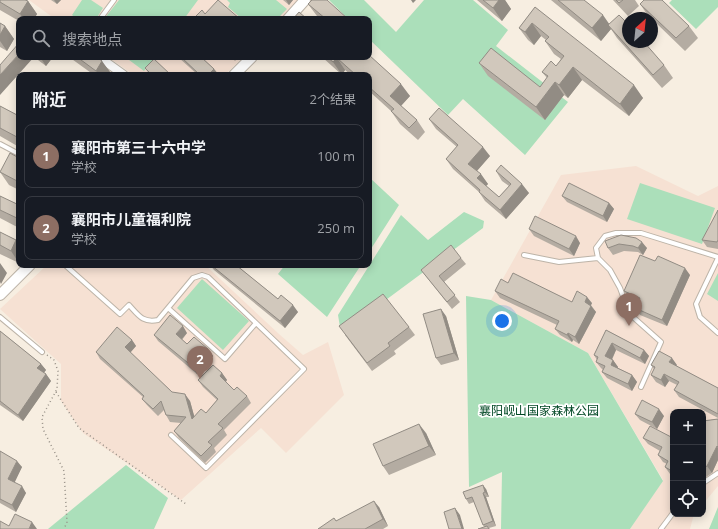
<!DOCTYPE html>
<html lang="zh">
<meta charset="utf-8">
<style>
body{margin:0;font-family:"Open Sans","Noto Sans SC",sans-serif;background:#20242c;color:#f1f3f6}
.controls{position:absolute;right:12px;bottom:12px;display:grid;overflow:hidden;border-radius:8px;box-shadow:0 2px 10px #0003}
.controls button{width:36px;height:36px;display:grid;place-items:center;padding:0;border:0;border-bottom:1px solid #363941;background:#171b24;color:#f1f3f6;font:20px sans-serif}
.compass{position:absolute;left:622px;top:12px;width:36px;height:36px;border-radius:50%;background:#171b24;box-shadow:0 2px 10px #0003;rotate:27deg}
.you{position:absolute;left:502px;top:321px;width:14px;height:14px;margin:-10px;border:3px solid #fff;border-radius:50%;background:#1a73e8;box-shadow:0 0 0 6px #1a73e833}
.badge{display:grid;place-items:center;width:26px;height:26px;border-radius:50%;background:#7c3aed;color:#fff;font-size:13px;font-weight:700}
.pin{position:absolute;translate:-50% -33px;filter:drop-shadow(0 1px 2px #0008)}
.pin::after{content:'';position:absolute;top:21px;width:14px;height:12px;background:inherit;clip-path:polygon(0 0,100% 0,50% 100%)}
.list{margin:0;padding:0;list-style:none}
h2{display:flex;justify-content:space-between;align-items:center;height:52px;margin:0;padding:0 16px;font-size:17px}
h2 small{font-size:13px;font-weight:400;color:#9ea1a6}
.list li{display:grid;grid-template-columns:26px 1fr auto;gap:12px;align-items:center;box-sizing:border-box;height:64px;margin:0 8px 8px;padding:0 8px;border:1px solid #363941;border-radius:8px}
.list b{display:block;font-size:15px;white-space:nowrap}
.list p{margin:0;font-size:13px;white-space:nowrap;color:#9ea1a6}
.list em{font-size:13px;font-style:normal;color:#9ea1a6}
.icon{flex:none;width:22px;height:22px;fill:none;stroke:currentColor;stroke-width:2;stroke-linecap:round;stroke-linejoin:round}
.map{position:relative;flex:none;width:718px;height:529px;overflow:hidden}
.search{position:absolute;background:#171b24;box-shadow:0 2px 10px #0003;left:16px;top:16px;width:356px;height:44px;display:flex;align-items:center;gap:10px;box-sizing:border-box;padding:0 14px;border-radius:8px;color:#9ea1a6;font-size:15px}
.panel{position:absolute;background:#171b24;box-shadow:0 2px 10px #0003;left:16px;top:72px;width:356px;height:196px;border-radius:8px}
.map>svg:first-child{display:block}
.education{fill:#f6e1d3}
.green{fill:#abdfba}
.lines{fill:none;stroke-linecap:round;stroke-linejoin:round}
.service-casing{stroke:#bdb4a8;stroke-width:6}
.minor-casing{stroke:#bdb4a8;stroke-width:10}
.tertiary-casing{stroke:#bdb4a8;stroke-width:12}
.path{stroke:#979087;stroke-width:1.5;stroke-dasharray:1 3;stroke-linecap:butt}
.service{stroke:#fff;stroke-width:4}
.minor{stroke:#fff;stroke-width:8}
.tertiary{stroke:#fff;stroke-width:10}
.wall{fill:#b4aca2}
.shaded-wall{fill:#928c84}
.building{fill:#d1c8bc;stroke:#928c84}
.labels{text-anchor:middle;stroke-width:3.5;stroke-linejoin:round;paint-order:stroke}
.park-label{font-size:12px;fill:#014724;stroke:#fff}
</style>
<div class="map">
<svg width="718" height="529" viewBox="0 0 718 529">
<rect width="100%" height="100%" fill="#f7eee1"/>
<path class="education" d="M29 0H300L281 19H55Z
M108 57H243L225 75H134Z
M636 166 698 196 718 186V486L703 504V412H673V514H694L690 529H630L663 480 588 353 491 300 561 175Z
M47 265H205L279 334 303 355 328 342 344 395 286 453 261 428 181 500 83 433 61 401V364L0 309Z"/>
<path class="green" d="M82 0H91L103 8 96 19H77L72 15Z
M119 0H198L184 19H104Z
M227 0H276L287 9 277 19H242L228 7 230 3Z
M329 0H364L396 32 424 0H473L508 30 496 46 568 102 525 155 463 99 448 115 369 39V19H348Z
M672 0H718V7L696 29 669 3Z
M125 57H155L144 71Z
M369 177 399 205 369 252Z
M640 183 715 208 702 244 627 219Z
M464 212 484 221 483 228 348 328 340 327 338 315 401 215 428 240Z
M285 265H361L327 317 278 274Z
M718 273V301L707 294Z
M202 279 249 321 223 350 177 308Z
M466 296 491 300 588 353 663 481 630 529H501L502 472 469 487Z
M126 465 168 498 154 529H48Z
M718 507V529H709Z"/>
<g class="lines">
<g class="service-casing">
<path id="service" d="M100 19 114 0
M0 144 19 154
M524 255 559 262 598 258
M718 258 696 304 700 317 718 333
M65 265 120 314 129 305C139 316 143 323 158 320L193 278 202 275 208 277 304 369 206 468 171 435
M276 265H277
M168 308 225 359 256 323
M0 317 42 352
M641 387 661 342 633 317 624 299 620 288 610 270 598 258 596 248 605 236 616 233H641L718 257
M703 483 718 473
M661 529 673 513"/>
</g>
<g class="minor-casing">
<path id="minor" d="M99 57 124 75"/>
</g>
<g class="tertiary-casing">
<path id="tertiary" d="M288 19 305 0
M234 75 252 57
M0 295 30 265"/>
</g>
<path class="path" d="M47 355 54 360 58 371 57 389 42 417 43 429 64 471 67 522 64 529
M56 392 79 428 186 504"/>
<use href="#service" class="service"/>
<use href="#minor" class="minor"/>
<use href="#tertiary" class="tertiary"/>
</g>
<path class="wall" d="M0 0 28 1 37 14 34 19H19V21L0 10Z
M51 0H61L57 4Z
M283 0H293L289 5Z
M477 0H505L511 9 502 21Z
M551 0H584L609 24 664 65 673 78 662 88 617 38 611 29 601 41Z
M613 0H635L639 6 628 16Z
M308 4 348 19H320L317 16Z
M640 4 689 26 698 38 685 51 652 19V18H651L649 17Z
M535 7 643 98 629 116 582 80 568 98 564 95 545 120 488 76 479 63 540 87 547 78 542 72 556 66 561 59 554 54 545 41 546 40 541 36 534 45 528 40 519 28Z
M0 23 5 26 14 39 7 51 0 47Z
M34 57H53L46 66Z
M69 57H97L110 72 108 75H94Z
M178 57H201L214 69 219 75H198Z
M231 57H239L235 61Z
M322 57H369L410 96 401 106 417 120 425 132 418 140 400 124 391 111 369 91V75H351L345 70 342 75Z
M145 68 171 75H150Z
M0 106 19 116V147L0 136Z
M429 119 490 156 477 171 488 184 486 186 499 197 509 186 502 181 496 171 529 193 506 219 485 201 479 192 453 169 446 159 457 147 436 129Z
M19 158V190L9 185 0 172Z
M0 196 19 205V228L0 218Z
M562 196 609 203 614 209 607 222 567 202Z
M718 210V249L707 247 702 240Z
M529 229 580 243 574 256 534 236Z
M0 232 16 240 19 244V263L0 254Z
M621 235 647 248 643 255 638 252 624 251 613 255 608 248Z
M461 258 466 264 444 282 460 302 452 309 421 270Z
M655 261 690 275 667 326 640 315 635 308 638 302 629 297 624 291Z
M210 265H236L278 299 298 312 285 328 214 270Z
M508 283 572 302 592 303 591 305 596 312 579 344 573 340 572 342 560 335 555 329 557 325 500 298 495 291Z
M446 316 459 360 441 365 436 358Z
M409 327 415 335 394 351 396 354 372 371 345 335Z
M606 330 644 350 649 356 645 364 616 350 612 360H613L618 367V368L632 375 637 382 632 391 607 378 602 372 603 370 601 368 596 362 597 360 594 355Z
M0 331 41 364 46 370 44 373 46 374 51 381 23 421 0 405Z
M187 333 182 340 187 344 208 349 213 356 197 374 158 341 154 335Z
M132 340 136 346 130 353 172 392 190 401 194 416 206 413 217 400 203 387 198 380 222 373 227 380 226 382 234 390 247 396 251 403 224 430 227 435 214 448 216 452 205 463 179 438 174 431 181 423 170 422 166 415 164 410 158 416 147 405 142 399 143 397 100 359 96 352Z
M651 365H677L676 366 718 388V418L679 397 674 390 677 385 669 381 665 387 656 382 651 375 654 369Z
M635 414 664 416 657 429 640 420Z
M718 419V460L712 473 703 479V421Z
M426 433 436 455 389 475 383 466Z
M643 438H673V476L670 474 665 467 667 464 663 462 658 455 660 451 648 444Z
M0 451 22 467 14 482 26 493 16 512 0 503Z
M486 489 489 497H486L496 526 489 528 490 529H478L484 527 474 502 469 504 466 499Z
M379 507 388 526 383 529H318L336 521Z"/>
<path class="shaded-wall" d="M54 0H61L57 4Z
M286 0H293L289 5Z
M411 0H416L413 3Z
M499 0H505L511 9 502 21 493 8Z
M28 1 37 14 34 19H24L20 14Z
M603 15 612 28 608 25 611 29 601 41 592 28Z
M532 23 541 36 534 45 525 32Z
M5 26 14 39 7 51 0 41V35Z
M19 54V57H34L0 95V75Z
M40 57H53L46 66Z
M337 58 345 70 342 75 333 62Z
M102 61 110 72 108 75H99L96 71Z
M573 67 582 80 568 98 559 85Z
M214 69 219 75H208Z
M555 82 564 95 545 120 536 107Z
M401 84 410 96 398 109 390 96Z
M634 85 643 98 629 116 620 104Z
M19 133V141L17 137Z
M483 147 490 156 475 173 468 164Z
M481 174 488 184 484 188 477 178Z
M522 184 529 193 506 219 500 210Z
M609 203 614 209 607 222 603 216Z
M576 236 580 243 574 256 569 249Z
M16 240 19 244V263L11 251Z
M642 242 647 248 643 255 638 248Z
M0 263 7 273 1 284 0 282Z
M685 268 690 275 667 326 662 320Z
M587 297 592 303 589 309 585 302Z
M293 305 298 312 285 328 280 321Z
M591 306 596 312 579 344 575 337Z
M441 309 446 316 459 360 454 353Z
M183 326 187 333 180 341 176 334Z
M568 333 573 340 572 342 567 335Z
M132 340 136 346 129 354 125 347Z
M612 343 616 350 610 363 605 356Z
M208 349 213 356 197 374 193 367Z
M644 350 649 356 645 364 640 358Z
M672 358 677 365 674 369 669 362Z
M613 360 618 367 616 371 611 365Z
M41 364 46 370 42 375 37 368Z
M222 373 227 380 224 383 220 376Z
M46 374 51 381 23 421 18 415Z
M664 374 669 381 665 387 661 380Z
M632 375 637 382 632 391 628 384Z
M185 394 190 401 197 426 192 419Z
M659 409 664 416 657 429 652 422Z
M419 424 426 433 436 455 429 446Z
M717 446 718 448V460L712 473 707 466Z
M17 461 22 467 13 486 8 479Z
M483 485 486 489 489 497 485 492Z
M22 486 26 493 16 512 12 505Z
M483 493 486 497 496 526 493 521Z
M374 501 379 507 388 526 383 519Z
M455 508 460 515 464 529H462Z
M32 522 37 529H29Z"/>
<path class="building" d="M0 0H25L28 1 20 14 0 2Z
M218 0 240 19H193L202 10 205 14Z
M312 0H327L348 19H326L308 4Z
M483 0H499L493 8Z
M558 0H584L603 15 592 28Z
M616 0H623L619 3Z
M644 0H662L689 26 676 38 640 4Z
M535 7 634 85 620 104 573 67 559 85 555 82 536 107 479 63 491 48 540 87 548 76 542 72 551 61 556 66 564 56 545 41 549 37 532 23 525 32 519 28Z
M299 12 307 19H293Z
M619 15 628 24V42H644L664 65 653 75 608 25Z
M0 23 5 26 0 35Z
M19 43V54L0 75V65Z
M369 55 401 84 390 96 417 120 409 128 391 111 394 109 369 87V75H356L337 58 333 62 327 57H369Z
M77 57H97L102 61 96 71Z
M181 57H201L214 69 208 75H200Z
M154 59 171 75H152L145 68Z
M0 106 19 116V133L17 137 0 128Z
M439 108 483 147 468 164 481 174 477 178 499 197 511 184 496 171 501 165 522 184 500 210 479 192 480 190 446 159 458 145 429 119Z
M10 153 19 158V182L0 172Z
M569 183 609 203 603 216 562 196Z
M0 196 19 205V219L0 210Z
M718 210V240L717 242 702 240Z
M535 216 576 236 569 249 529 229Z
M0 232 16 240 11 251 0 245Z
M621 235 636 238 642 242 638 248 633 246 619 244 608 248 605 241Z
M451 245 461 258 439 276 455 295 447 302 421 270Z
M640 255 655 261 658 256 685 268 662 320 635 308 640 298 624 291Z
M211 265H236L278 299 281 295 293 305 280 321Z
M513 273 572 302 577 291 587 297 585 302 591 306 575 337 568 333 567 335 555 329 559 321 495 291 501 279 508 283Z
M383 294 409 327 388 343 390 346 367 363 339 326Z
M441 309 454 353 436 358 423 314Z
M170 315 183 326 176 334 187 344 194 337 208 349 193 367 154 335Z
M117 327 132 340 125 347 172 392 185 394 192 419 201 409 206 413 218 399 198 380 213 365 222 373 220 376 234 390 237 387 247 396 218 424 223 428 208 442 212 445 201 456 174 431 186 417 166 415 161 401 153 409 142 399 144 396 96 352Z
M606 330 644 350 640 358 612 343 605 356 613 360 611 365 632 375 628 384 602 372 605 366 596 362 598 357 594 355Z
M0 331 41 364 37 368 46 374 18 415 0 401Z
M659 351 672 358 669 362 718 388V414L674 390 679 382 664 374 661 380 651 375 655 367 651 365Z
M642 400 659 409 652 422 635 414Z
M718 419V447L717 446 707 466 703 469V421Z
M419 424 429 446 383 466 373 444Z
M650 426 673 438V469L672 471 665 467 668 461 658 455 662 447 643 438Z
M0 451 17 461 8 479 22 486 12 505 0 499Z
M483 485 485 492 483 493 493 521 483 525 472 497 466 499 463 492Z
M374 501 383 519 365 529H318L334 518 336 521Z
M455 508 462 529H449L444 512Z
M15 514 32 522 29 529H0V521L9 526Z
M487 526 489 529H478Z"/>
<g class="labels">
<g class="park-label">
<text x="539" y="415">襄阳岘山国家森林公园</text>
</g>
</g>
</svg>
<div class="controls">
<button>+</button>
<button>−</button>
<button><svg class="icon" aria-label="locate" viewBox="0 0 24 24"><circle cx="12" cy="12" r="6"/><path d="M12 2v4M12 18v4M2 12h4M18 12h4"/></svg></button>
</div>
<svg class="compass" viewBox="-18 -18 36 36"><path d="M0-13l5 13h-10z" fill="#e53935"/><path d="M0 13l5-13h-10z" fill="#9ea1a6"/></svg>
<div class="you"></div>
<div class="pin badge" style="left:629px;top:326px;background:#8d6e63">1</div>
<div class="pin badge" style="left:200px;top:379px;background:#8d6e63">2</div>
<div class="search"><svg class="icon" aria-label="search" viewBox="0 0 24 24"><circle cx="10" cy="10" r="6"/><path d="M15 15l6 6"/></svg>搜索地点</div>
<section class="panel">
<h2>附近<small>2个结果</small></h2>
<ul class="list">
<li><span class="badge" style="background:#8d6e63">1</span><div><b>襄阳市第三十六中学</b><p>学校</p></div><em>100 m</em></li>
<li><span class="badge" style="background:#8d6e63">2</span><div><b>襄阳市儿童福利院</b><p>学校</p></div><em>250 m</em></li>
</ul>
</section>
</div>
